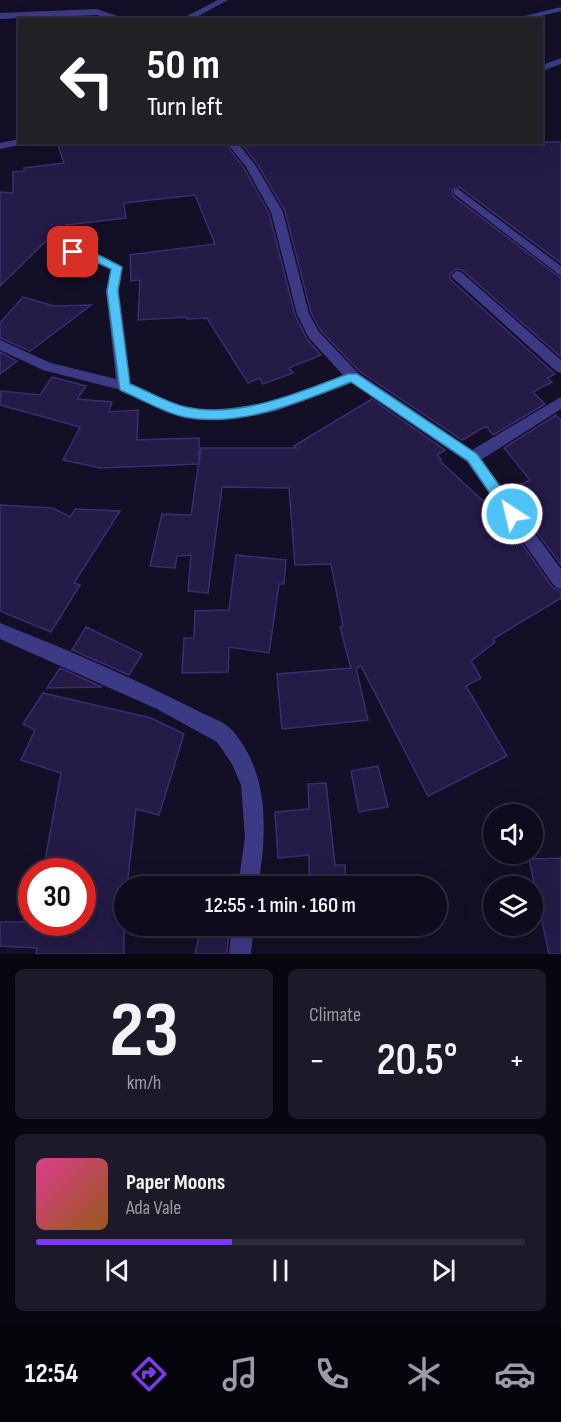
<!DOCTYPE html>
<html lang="en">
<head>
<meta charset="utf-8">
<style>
  :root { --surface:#0e0b1c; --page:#1c1929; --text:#f1f3f6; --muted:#9b9ba3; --line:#2e2b3b; --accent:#7c3aed }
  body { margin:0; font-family:"Sofia Sans Condensed",sans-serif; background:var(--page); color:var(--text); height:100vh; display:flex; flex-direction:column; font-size:22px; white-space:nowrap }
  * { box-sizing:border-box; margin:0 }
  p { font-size:20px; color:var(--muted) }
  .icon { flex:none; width:33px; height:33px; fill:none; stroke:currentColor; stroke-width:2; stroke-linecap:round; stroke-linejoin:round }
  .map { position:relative; height:954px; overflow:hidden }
  .sheet { display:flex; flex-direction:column; gap:15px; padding:15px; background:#08060f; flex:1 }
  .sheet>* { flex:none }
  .top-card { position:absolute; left:18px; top:18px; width:525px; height:126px; border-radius:0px; box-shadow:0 6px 24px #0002,0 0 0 2px var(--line); background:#202124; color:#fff; overflow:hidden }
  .tools { position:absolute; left:483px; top:804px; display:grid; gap:12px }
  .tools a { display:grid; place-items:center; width:60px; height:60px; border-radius:50%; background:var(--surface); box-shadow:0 6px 24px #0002,0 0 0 2px var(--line); font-size:30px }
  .speed { position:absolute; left:18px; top:858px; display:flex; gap:12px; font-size:30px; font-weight:700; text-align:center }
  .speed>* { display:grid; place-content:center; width:78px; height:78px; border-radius:50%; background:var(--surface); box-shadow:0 6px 24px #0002,0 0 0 2px var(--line); line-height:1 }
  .speed .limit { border:9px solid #d22; background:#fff; color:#111 }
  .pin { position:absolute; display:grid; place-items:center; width:51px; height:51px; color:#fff; margin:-26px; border-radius:12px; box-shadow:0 3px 9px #0006 }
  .me { position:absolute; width:66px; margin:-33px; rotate:325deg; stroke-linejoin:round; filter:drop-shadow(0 0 4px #0008) }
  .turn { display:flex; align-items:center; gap:21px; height:126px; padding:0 30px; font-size:27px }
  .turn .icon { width:78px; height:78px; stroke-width:2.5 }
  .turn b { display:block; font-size:42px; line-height:51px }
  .big { font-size:45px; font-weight:600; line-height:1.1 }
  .sheet .tile { flex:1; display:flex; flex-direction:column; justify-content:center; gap:9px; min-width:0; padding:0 21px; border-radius:9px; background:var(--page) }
  .sheet .dial { align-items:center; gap:0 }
  .dial b { font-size:78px; line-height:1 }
  .song { display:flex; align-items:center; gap:18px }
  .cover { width:72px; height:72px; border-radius:9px; background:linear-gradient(135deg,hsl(330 70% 55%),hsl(30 70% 35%)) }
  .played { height:6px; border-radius:3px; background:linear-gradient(90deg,var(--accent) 40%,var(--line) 40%) }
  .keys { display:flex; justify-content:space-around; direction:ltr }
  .heat { display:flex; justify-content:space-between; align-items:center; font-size:33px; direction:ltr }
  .sheet .tiles { flex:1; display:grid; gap:15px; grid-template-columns:1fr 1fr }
  .tile:last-child { grid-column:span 2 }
  .trip { position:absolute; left:114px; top:876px; width:333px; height:60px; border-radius:30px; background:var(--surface); box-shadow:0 6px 24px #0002,0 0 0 2px var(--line); font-weight:600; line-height:60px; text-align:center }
  .tab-bar { display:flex; height:96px; justify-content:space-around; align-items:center; background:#06040b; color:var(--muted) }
  .tab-bar .icon { width:42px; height:42px }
  .tab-bar .on { color:var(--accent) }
  .tab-bar b { font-size:27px; color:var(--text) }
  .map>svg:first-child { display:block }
  .building { fill:#241b47; stroke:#3b2d73; stroke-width:1.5 }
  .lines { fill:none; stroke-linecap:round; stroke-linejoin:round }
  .minor { fill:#3d3a85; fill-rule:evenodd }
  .route { fill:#4fc3f7; stroke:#337fa1; stroke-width:1.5 }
</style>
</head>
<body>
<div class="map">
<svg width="561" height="954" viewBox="0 0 561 954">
  <rect width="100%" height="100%" fill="#130f26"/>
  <path class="building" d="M57 142H224L244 168 269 213 295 315 307 339 321 355 289 368 293 373 263 384 260 378 248 383 207 318 187 319V317L138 320 140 280 131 281 130 255 215 244 195 195 124 203 126 218 66 225 64 240 46 241 0 286V192L13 193V172L24 171V168L64 163Z
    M240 142H561V263L459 187 452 190 453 196 561 278V357L462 270 456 269 449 275 451 280 555 374 547 378 552 382 533 392 545 404 493 435 486 426 462 440 359 371 321 331 311 313 285 211 258 165Z
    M23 297 54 306 91 305 30 351 0 338V323Z
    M0 352 17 361 0 374Z
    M52 377 86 386 77 399 112 402 109 412 138 410 137 440 199 438V464L100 468 63 460 80 427 0 405 1 391 40 395Z
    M372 399 445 450 437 455 441 459 439 460 483 501 490 498 553 588 561 591V598L493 639 495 642 471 661 481 678 466 686 507 756 428 796 361 666 356 668 368 720 282 729 277 674 351 668 340 627 343 626 331 564 295 565 289 488 222 487 208 593 188 591 191 555 177 556 175 568 150 566 162 514 191 515 201 448H296L294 446Z
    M556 415 561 420V565L506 491 530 480 504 448Z
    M0 505 53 508 70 517 75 509 120 511 74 583 80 585 51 632 0 611Z
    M236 555 286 560 284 584H279L269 653 229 647 228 672 182 673 184 638H194L195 611 229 610Z
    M86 627 142 654 129 675 72 650Z
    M60 668 102 687 47 688Z
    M43 693 151 718 184 734 159 815 136 809 127 886H124V954H36L37 948 0 946V922H82V872H43L61 773 21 760 35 730 23 724Z
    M378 766 388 807 359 812 351 771Z
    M326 783 335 865H345L346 886H309V855L278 858 275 812 309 809 308 784Z
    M561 858V954H549L529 859Z
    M201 926 229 929 227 954H195Z"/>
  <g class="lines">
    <path class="minor" d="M218 0H228L191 20H179Z
      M561 7V11L525 20H508Z
      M97 9 129 20H114L97 15 0 19V13Z
      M561 58V64L542 71V65Z
      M20 139V142H25L24 144 0 149V143Z
      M226 142H237L256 166 283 212 309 314 319 332 358 373 472 450 561 397V409L481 460 561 569V589L555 587 467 462 352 383 273 412 221 419 185 417 121 390 43 370 0 350V340L51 363 116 379 106 291 111 269 87 258 53 253 51 250 57 246 93 251 123 267 118 291 130 383C148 391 167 402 186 407 236 419 298 392 343 375L309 338 297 314 271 212 246 167Z
      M458 189 561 266V276L454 194V190Z
      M457 271 461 272 561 360V373L556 371 453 278 451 275Z
      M0 623C66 649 133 678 196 710 207 716 224 721 232 730 270 773 267 834 258 886H238L245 837 241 785 232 764 217 742 157 709 0 639Z
      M232 926H254L251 954H229Z"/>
  </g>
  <path class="route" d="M73 249 93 252 122 267 118 291 130 384C148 391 167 403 186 407 238 419 301 392 348 374H357L477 454 517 510 519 514 517 518H507L468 461 351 382C299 402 242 428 184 417 165 413 139 398 120 390L107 291 111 269 87 258 69 254V250Z"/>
</svg>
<div class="tools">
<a><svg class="icon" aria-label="sound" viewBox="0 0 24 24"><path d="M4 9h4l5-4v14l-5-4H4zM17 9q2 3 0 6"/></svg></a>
<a><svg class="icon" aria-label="layers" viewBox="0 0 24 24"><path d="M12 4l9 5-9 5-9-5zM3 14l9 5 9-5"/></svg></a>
</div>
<div class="speed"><div class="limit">30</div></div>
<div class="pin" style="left:73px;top:252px;background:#d93025"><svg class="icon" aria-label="arrive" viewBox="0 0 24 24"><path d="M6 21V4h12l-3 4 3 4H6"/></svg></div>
<svg class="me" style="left:512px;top:514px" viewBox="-20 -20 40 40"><circle r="17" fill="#4fc3f7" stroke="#fff" stroke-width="3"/><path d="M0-11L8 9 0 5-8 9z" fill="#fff"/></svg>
<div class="trip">12:55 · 1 min · 160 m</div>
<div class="top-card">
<div class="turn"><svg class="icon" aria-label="left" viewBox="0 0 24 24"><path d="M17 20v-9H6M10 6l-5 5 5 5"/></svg><div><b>50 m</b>Turn left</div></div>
</div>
</div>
<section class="sheet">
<div class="tiles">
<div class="tile dial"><b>23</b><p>km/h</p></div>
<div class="tile"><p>Climate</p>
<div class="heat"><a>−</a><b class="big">20.5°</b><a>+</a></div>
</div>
<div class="tile">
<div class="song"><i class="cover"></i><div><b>Paper Moons</b><p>Ada Vale</p></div></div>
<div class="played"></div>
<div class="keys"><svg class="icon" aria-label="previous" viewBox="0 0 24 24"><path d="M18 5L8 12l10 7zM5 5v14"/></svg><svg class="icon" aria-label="pause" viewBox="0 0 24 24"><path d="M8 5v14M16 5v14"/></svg><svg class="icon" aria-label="next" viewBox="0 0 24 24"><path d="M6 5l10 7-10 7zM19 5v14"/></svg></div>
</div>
</div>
</section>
<nav class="tab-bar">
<b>12:54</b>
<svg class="icon on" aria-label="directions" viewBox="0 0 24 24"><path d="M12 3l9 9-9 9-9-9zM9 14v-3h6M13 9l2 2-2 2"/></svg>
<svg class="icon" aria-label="music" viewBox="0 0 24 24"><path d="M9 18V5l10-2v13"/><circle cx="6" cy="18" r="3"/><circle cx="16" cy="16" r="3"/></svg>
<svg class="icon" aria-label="phone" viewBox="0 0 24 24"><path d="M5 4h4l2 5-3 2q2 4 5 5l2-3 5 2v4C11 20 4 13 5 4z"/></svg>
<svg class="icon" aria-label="climate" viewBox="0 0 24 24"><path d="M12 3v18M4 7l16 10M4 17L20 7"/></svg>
<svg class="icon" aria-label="car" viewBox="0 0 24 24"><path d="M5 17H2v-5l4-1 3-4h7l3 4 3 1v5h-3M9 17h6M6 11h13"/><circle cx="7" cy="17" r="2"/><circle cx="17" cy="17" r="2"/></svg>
</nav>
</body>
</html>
